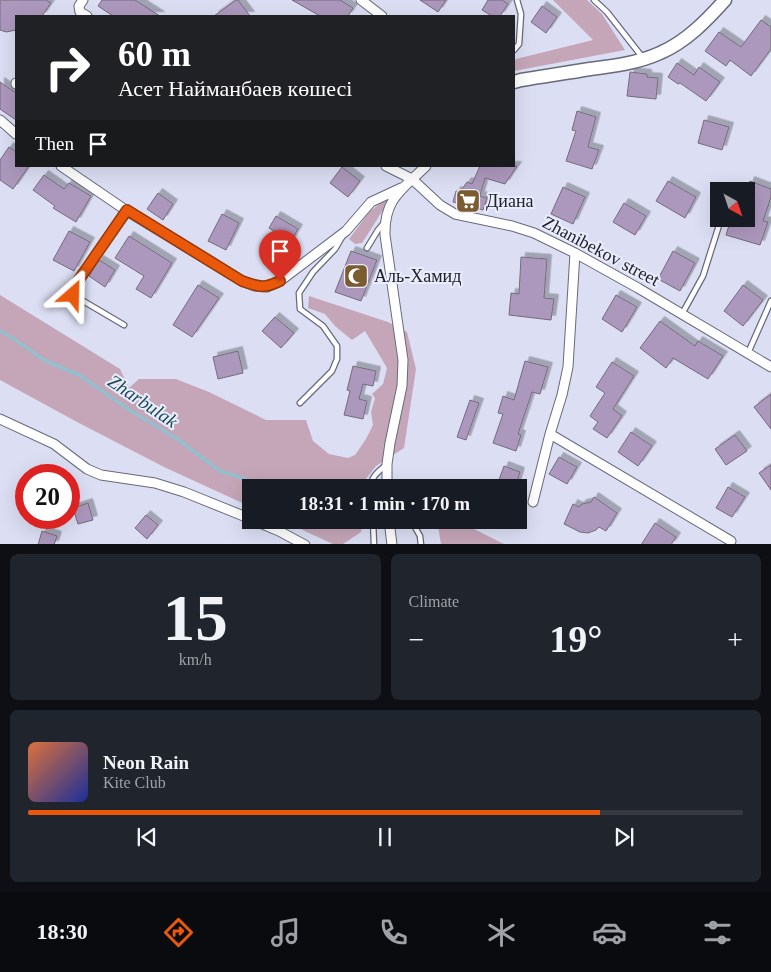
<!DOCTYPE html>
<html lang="en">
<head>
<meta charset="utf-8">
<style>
  :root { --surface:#171b24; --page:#20242c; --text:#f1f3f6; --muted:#9ea1a6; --line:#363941; --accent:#ea580c }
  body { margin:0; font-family:Georgia,serif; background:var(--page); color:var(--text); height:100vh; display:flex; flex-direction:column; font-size:19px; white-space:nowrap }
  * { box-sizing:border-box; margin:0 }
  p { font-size:16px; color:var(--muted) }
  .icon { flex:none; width:28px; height:28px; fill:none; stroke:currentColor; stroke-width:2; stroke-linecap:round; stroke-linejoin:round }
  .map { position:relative; height:544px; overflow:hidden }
  .sheet { display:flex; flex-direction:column; gap:10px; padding:10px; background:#0d0f14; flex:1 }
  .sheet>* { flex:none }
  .guide { position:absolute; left:15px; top:15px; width:500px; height:152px; border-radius:0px; box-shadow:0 5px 20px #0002; background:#202124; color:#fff; overflow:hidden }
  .needle { width:32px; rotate:140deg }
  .buttons { position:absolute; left:710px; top:182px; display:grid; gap:10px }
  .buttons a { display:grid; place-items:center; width:45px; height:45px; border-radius:0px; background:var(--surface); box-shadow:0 5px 20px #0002; font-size:25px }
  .speed { position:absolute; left:15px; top:464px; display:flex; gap:10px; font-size:25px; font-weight:700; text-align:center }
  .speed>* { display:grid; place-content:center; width:65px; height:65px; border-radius:50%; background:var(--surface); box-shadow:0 5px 20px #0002; line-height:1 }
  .speed .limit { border:8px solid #d22; background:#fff; color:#111 }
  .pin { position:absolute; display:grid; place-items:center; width:42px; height:42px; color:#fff; margin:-51px -21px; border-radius:50% 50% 50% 0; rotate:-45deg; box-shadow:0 0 5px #0007 }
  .pin .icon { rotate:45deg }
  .me { position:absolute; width:55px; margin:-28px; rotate:25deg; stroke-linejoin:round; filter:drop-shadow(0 0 4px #0008) }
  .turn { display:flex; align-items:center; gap:18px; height:105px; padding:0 20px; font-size:22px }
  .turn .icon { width:65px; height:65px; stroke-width:2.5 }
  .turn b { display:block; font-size:35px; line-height:42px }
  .then { display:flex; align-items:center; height:48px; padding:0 20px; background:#0003; gap:10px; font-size:19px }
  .big { font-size:38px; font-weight:700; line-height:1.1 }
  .sheet .tile { flex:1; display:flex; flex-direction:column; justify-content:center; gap:8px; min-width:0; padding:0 18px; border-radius:8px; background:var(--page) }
  .sheet .dial { align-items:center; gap:0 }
  .dial b { font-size:65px; line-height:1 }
  .song { display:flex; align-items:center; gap:15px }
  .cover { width:60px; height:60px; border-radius:8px; background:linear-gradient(135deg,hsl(20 70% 55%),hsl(230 70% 35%)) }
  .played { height:5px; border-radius:2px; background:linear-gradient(90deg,var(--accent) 80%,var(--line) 80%) }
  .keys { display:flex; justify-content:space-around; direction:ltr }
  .heat { display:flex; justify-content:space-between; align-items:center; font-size:28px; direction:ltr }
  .sheet .tiles { flex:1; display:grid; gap:10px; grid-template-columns:1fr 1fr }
  .tile:last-child { grid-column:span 2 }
  .trip { position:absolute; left:242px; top:479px; width:285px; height:50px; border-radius:0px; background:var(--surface); box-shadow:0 5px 20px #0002; font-weight:700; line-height:50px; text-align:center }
  .tab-bar { display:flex; height:80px; justify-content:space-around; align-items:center; background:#090b0e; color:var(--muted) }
  .tab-bar .icon { width:35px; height:35px }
  .tab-bar .selected { color:var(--accent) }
  .tab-bar b { font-size:22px; color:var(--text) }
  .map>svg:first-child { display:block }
  .green { fill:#c5a6b8 }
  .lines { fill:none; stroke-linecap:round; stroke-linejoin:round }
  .stream { stroke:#8dc2d0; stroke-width:3 }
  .building { fill:#ad98bd; stroke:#746b7c; filter:url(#shadow) }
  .lane-casing { stroke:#67697c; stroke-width:7 }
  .street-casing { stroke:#67697c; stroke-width:11 }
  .secondary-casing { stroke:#67697c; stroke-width:15 }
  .lane { stroke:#fff; stroke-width:4.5 }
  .street { stroke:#fff; stroke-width:9 }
  .secondary { stroke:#fff; stroke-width:12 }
  .route-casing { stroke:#983908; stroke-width:12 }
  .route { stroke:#ea580c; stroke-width:9 }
  .labels { text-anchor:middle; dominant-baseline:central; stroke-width:4; stroke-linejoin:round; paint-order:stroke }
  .poi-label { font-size:18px; fill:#21222a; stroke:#eaedfe; text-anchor:start }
  .street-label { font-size:18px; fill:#21222a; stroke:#eaedfe }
  .water-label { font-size:19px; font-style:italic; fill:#1b4954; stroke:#eaedfe }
</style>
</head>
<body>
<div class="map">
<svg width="771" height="545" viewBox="0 0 771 545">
  <defs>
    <filter id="shadow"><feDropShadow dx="4.5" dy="-4.5" stdDeviation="0" flood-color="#0004"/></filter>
  </defs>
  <rect width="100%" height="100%" fill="#dcdff4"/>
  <path class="green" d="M553 0H587L602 14 625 50 514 71V63L516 59 593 40Z
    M394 194C382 210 373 227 362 243L355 244 349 239 370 211Z
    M0 295 120 369 129 388 139 379H176L209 392 266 420H306L313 441 329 454 348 458 355 455 366 439 373 425 371 412 375 398 372 394 383 384 387 368 365 331 352 340 335 326 325 314 308 308 309 296 388 322 407 332 416 369 404 448 376 466 365 480 364 487 251 488V507L164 467 77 422 0 380Z
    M281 520H363L361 532 343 544 335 545Z
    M432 520H456L504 544H441L438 526Z"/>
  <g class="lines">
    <path class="stream" d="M0 331 14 339 44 360 81 376 128 409 176 438 220 471 273 488"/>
  </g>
  <path class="building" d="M0 0H46L51 3 42 16H16V30L6 32 0 30Z
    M102 0H135L160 16H113L98 6Z
    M236 0H238L250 16H214Z
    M292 0H340L353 8 348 16H320Z
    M420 0H446L438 12Z
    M488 0H502L508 4 500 16H492L482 10Z
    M542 6 557 17 546 33 531 22Z
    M761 20 771 27V49L751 76 730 60 726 66 705 51 719 32 741 47Z
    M677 63 694 75 699 67 720 82 706 101 680 83 678 84 668 77Z
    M630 72 647 74V77L658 78 656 99 627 96Z
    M0 82 16 93V120L0 109Z
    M577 111 596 117 588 147 599 150 592 169 566 161 576 131 572 130Z
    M704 120 729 127 722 150 698 143Z
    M9 147 16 152V166H29L13 189 0 180V160Z
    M480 166H517L505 184 485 178 480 196 487 198 483 210 453 202 456 191 460 192 467 182 472 184Z
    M342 167 360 181 348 197 330 183Z
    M44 175 64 189 69 183 91 196 76 222 53 208 55 206 33 190Z
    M668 181 696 197 685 218 656 201Z
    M750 181 771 189V197L763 221 768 222 760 245 726 235 731 219H746V193Z
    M563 187 585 197 573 224 551 214Z
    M158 193 173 204 163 220 147 209Z
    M624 203 646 216 635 235 613 222Z
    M222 214 239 223 226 250 208 241Z
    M276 216 298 229 291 241 269 228Z
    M69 231 90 242 74 271 53 260Z
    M129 236 172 263 151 298 136 289 144 276 115 258Z
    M351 251 377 260 361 301 335 292Z
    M673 251 695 263 680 291 658 279Z
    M521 257 547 259 544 298 554 299 551 320 509 315 511 293 519 294Z
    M99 260 115 270 105 287 89 276Z
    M198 285 219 298 192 337 173 325Z
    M743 285 763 300 743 326 724 311Z
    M616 295 637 307 622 332 602 319Z
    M275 317 294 333 281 348 262 331Z
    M660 321 695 346 698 341 723 356 708 379 673 358 666 368 640 348Z
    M238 351 243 373 218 379 213 357Z
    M525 361 548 367 540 394 532 392 518 434 521 435 516 451 493 443 503 414 498 413 503 396 514 400Z
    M612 362 634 376 613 409 622 416 607 438 593 429 598 422 590 416 605 393 596 387Z
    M353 366 376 371 373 386 363 384 359 399 367 401 363 419 344 415 350 391 347 390Z
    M771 394V429L754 407Z
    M470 400 479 403 466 440 457 437Z
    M631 432 652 446 638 466 618 452Z
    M735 435 747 451 726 465 715 449Z
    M559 457 577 467 567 484 549 474Z
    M771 465V490L759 473Z
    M504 466 520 472 515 488H496Z
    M728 487 745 497 732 517 716 508Z
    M594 497 617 513 606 531 599 527 596 530 588 533 580 532 564 524 573 504 579 507 582 504 591 502Z
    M88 503 93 520 78 524 73 508Z
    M146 515 158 525 147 539 135 528Z
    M655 523 676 537 671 545H641Z
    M42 531 57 536 54 545H38Z"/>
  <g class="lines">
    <defs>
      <path id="lane" d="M594 0 607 12 643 58
        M514 50 519 44 521 14 517 0
        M729 191 731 186
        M367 248 378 230 384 223
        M682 314 703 276 721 219
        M124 325 73 295 75 287 78 281 127 211
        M748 353 771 301
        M300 403 332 371 337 359V346L323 326 300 309 299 293 313 272 335 249 342 237
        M371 488C371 476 378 472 386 465
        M373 520 374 545
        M411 520 420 536 421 545"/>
      <path id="street" d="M83 0 79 6 80 12 87 16
        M361 0 382 16
        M16 83V84
        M0 120 16 134
        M61 166 127 211 242 281 255 286 267 287 280 281 346 231 371 202 401 188
        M386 166 412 179 440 205 455 214 512 226 534 233 575 253 638 288 771 367
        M0 419 54 444 87 469 101 475 155 483 184 492 251 519
        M550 434 731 541
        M387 488V464L390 443 402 386 403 360 385 235C384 198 403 189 426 166
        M533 502 550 434 562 395 568 367 575 253
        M253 520 279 531 305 545
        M389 520 392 545"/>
      <path id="secondary" d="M514 82 521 80C544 76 567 73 590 69 614 66 638 63 660 53 686 42 707 20 725 0"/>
    </defs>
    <use href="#lane" class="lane-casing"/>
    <use href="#street" class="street-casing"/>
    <use href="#secondary" class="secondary-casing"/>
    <use href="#lane" class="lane"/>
    <use href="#street" class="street"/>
    <use href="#secondary" class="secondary"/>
  </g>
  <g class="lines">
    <defs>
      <path id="route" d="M73 295 75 287 78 281 127 210 242 281C260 287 263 289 280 281"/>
    </defs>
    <use href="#route" class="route-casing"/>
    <use href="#route" class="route"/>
  </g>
  <defs>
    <symbol id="supermarket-square" viewBox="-11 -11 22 22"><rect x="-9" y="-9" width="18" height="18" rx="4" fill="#7a5c30" stroke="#eaedfe"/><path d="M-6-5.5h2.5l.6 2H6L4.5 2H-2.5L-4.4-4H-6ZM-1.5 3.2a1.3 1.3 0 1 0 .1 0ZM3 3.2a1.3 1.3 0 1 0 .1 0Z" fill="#fff"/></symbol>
    <symbol id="mosque-square" viewBox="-11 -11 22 22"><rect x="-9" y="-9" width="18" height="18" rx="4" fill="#7a5c30" stroke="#eaedfe"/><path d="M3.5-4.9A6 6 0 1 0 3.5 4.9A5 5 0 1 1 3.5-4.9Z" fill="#fff"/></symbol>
  </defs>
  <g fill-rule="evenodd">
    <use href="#supermarket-square" x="454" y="187" width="28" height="28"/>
    <use href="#mosque-square" x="342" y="262" width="28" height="28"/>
  </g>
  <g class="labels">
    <g class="poi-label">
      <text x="486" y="201">Диана</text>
      <text x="374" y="276">Аль-Хамид</text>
    </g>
    <g class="street-label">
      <text transform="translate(601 251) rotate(28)">Zhanibekov street</text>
    </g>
    <g class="water-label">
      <text transform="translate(143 401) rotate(34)">Zharbulak</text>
    </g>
  </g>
</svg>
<div class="buttons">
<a><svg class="needle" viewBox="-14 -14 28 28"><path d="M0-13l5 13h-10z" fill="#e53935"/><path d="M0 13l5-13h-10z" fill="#9ea1a6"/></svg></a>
</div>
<div class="speed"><div class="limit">20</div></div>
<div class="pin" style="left:280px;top:281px;background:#d93025"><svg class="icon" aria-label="arrive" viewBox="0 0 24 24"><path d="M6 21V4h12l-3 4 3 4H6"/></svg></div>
<svg class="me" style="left:73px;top:295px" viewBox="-20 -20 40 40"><path d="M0-17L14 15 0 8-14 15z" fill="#ea580c" stroke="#fff" stroke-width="4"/></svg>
<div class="trip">18:31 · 1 min · 170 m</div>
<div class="guide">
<div class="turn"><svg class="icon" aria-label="right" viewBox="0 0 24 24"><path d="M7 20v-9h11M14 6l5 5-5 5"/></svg><div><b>60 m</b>Асет Найманбаев көшесі</div></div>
<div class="then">Then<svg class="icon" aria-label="arrive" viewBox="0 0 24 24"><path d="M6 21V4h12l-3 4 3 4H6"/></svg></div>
</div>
</div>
<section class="sheet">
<div class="tiles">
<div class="tile dial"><b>15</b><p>km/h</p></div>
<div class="tile"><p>Climate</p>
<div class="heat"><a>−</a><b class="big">19°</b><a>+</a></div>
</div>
<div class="tile">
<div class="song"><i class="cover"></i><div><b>Neon Rain</b><p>Kite Club</p></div></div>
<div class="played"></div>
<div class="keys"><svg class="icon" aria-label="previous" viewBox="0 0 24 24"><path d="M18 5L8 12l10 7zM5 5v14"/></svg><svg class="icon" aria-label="pause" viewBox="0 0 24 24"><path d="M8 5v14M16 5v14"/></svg><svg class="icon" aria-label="next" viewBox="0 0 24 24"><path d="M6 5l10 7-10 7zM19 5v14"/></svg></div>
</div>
</div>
</section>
<nav class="tab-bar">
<b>18:30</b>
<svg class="icon selected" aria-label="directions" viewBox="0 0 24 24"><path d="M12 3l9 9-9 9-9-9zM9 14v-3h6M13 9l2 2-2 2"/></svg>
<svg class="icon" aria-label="music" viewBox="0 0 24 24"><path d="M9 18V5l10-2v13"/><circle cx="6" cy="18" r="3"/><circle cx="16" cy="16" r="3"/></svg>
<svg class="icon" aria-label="phone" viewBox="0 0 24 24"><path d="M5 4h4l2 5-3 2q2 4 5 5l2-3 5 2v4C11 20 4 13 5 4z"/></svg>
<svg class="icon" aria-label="climate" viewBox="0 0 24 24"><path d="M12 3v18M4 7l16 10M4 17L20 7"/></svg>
<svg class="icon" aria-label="car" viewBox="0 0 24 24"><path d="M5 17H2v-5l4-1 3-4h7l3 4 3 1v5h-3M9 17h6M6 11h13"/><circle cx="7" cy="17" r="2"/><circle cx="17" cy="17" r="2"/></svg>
<svg class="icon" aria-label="filters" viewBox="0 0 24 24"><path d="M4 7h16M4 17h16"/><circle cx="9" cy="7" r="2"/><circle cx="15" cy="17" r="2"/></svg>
</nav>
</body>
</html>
